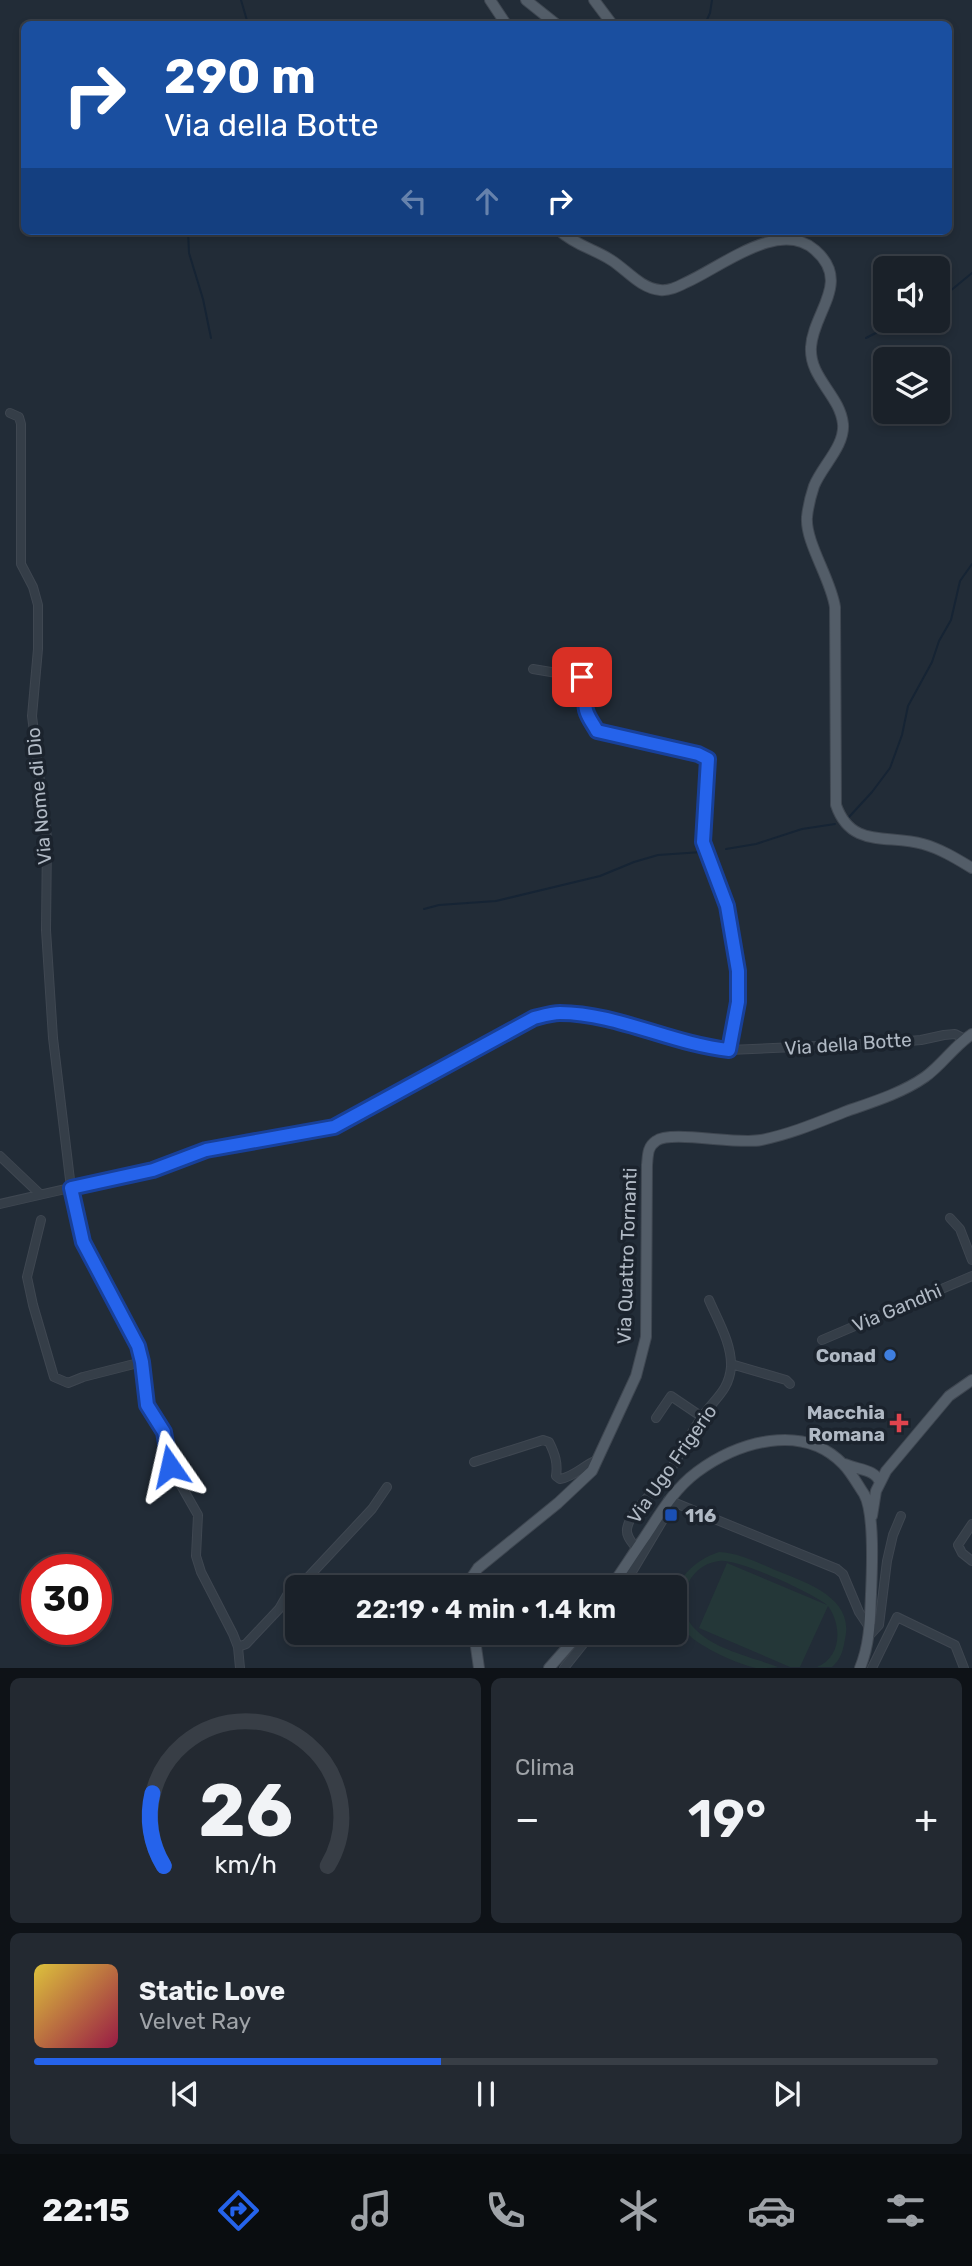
<!DOCTYPE html>
<html lang="it">
<head>
<meta charset="utf-8">
<style>
  :root { --surface:#1a2129; --page:#232931; --text:#f1f3f6; --muted:#9fa3a8; --line:#383e46; --accent:#2563eb }
  body { margin:0; font-family:Rubik,sans-serif; background:var(--page); color:var(--text); height:100vh; display:flex; flex-direction:column; font-size:26px; white-space:nowrap }
  * { box-sizing:border-box; margin:0 }
  p { font-size:23px; color:var(--muted) }
  .icon { flex:none; width:38px; height:38px; fill:none; stroke:currentColor; stroke-width:2; stroke-linecap:round; stroke-linejoin:round }
  .map { position:relative; height:1668px; overflow:hidden }
  .drawer { display:flex; flex-direction:column; gap:10px; padding:10px; background:#0e1217; flex:1 }
  .drawer>* { flex:none }
  .top-card { position:absolute; left:21px; top:21px; width:931px; height:214px; border-radius:10px; box-shadow:0 4px 10px #0003,0 0 0 2px var(--line); background:#1a4fa0; color:#fff; overflow:hidden }
  .controls { position:absolute; left:873px; top:256px; display:grid; gap:14px }
  .controls a { display:grid; place-items:center; width:77px; height:77px; border-radius:10px; background:var(--surface); box-shadow:0 4px 10px #0003,0 0 0 2px var(--line); font-size:35px }
  .speed { position:absolute; left:21px; top:1554px; display:flex; gap:14px; font-size:35px; font-weight:700; text-align:center }
  .speed>* { display:grid; place-content:center; width:91px; height:91px; border-radius:50%; background:var(--surface); box-shadow:0 4px 10px #0003,0 0 0 2px var(--line); line-height:1 }
  .speed .limit { border:10px solid #d22; background:#fff; color:#111 }
  .pin { position:absolute; display:grid; place-items:center; width:60px; height:60px; color:#fff; margin:-30px; border-radius:14px; box-shadow:0 4px 10px #0006 }
  .me { position:absolute; width:77px; margin:-38px; rotate:349deg; stroke-linejoin:round; filter:drop-shadow(0 0 5px #0008) }
  .turn { display:flex; align-items:center; gap:24px; height:147px; padding:0 28px; font-size:32px }
  .turn .icon { width:91px; height:91px; stroke-width:2.5 }
  .turn b { display:block; font-size:49px; line-height:60px }
  .lanes { display:flex; align-items:center; height:66px; padding:0 28px; background:#0003; justify-content:center; gap:35px; direction:ltr }
  .lanes .off { opacity:.35 }
  .big { font-size:52px; font-weight:600; line-height:1.1 }
  .drawer .tile { flex:1; display:flex; flex-direction:column; justify-content:center; gap:10px; min-width:0; padding:0 24px; border-radius:10px; background:var(--page) }
  .drawer .dial { align-items:center; gap:0 }
  .dial svg { height:182px; overflow:visible; fill:none; stroke:var(--line); stroke-width:7; stroke-linecap:round; text-anchor:middle }
  .dial text { fill:var(--text); stroke:none }
  .song { display:flex; align-items:center; gap:21px }
  .cover { width:84px; height:84px; border-radius:10px; background:linear-gradient(135deg,hsl(50 70% 55%),hsl(340 70% 35%)) }
  .played { height:7px; border-radius:4px; background:linear-gradient(90deg,var(--accent) 45%,var(--line) 45%) }
  .keys { display:flex; justify-content:space-around; direction:ltr }
  .heat { display:flex; justify-content:space-between; align-items:center; font-size:38px; direction:ltr }
  .drawer .tiles { flex:1; display:grid; gap:10px; grid-template-columns:1fr 1fr }
  .tile:last-child { grid-column:span 2 }
  .trip { position:absolute; left:285px; top:1575px; width:402px; height:70px; border-radius:10px; background:var(--surface); box-shadow:0 4px 10px #0003,0 0 0 2px var(--line); font-weight:600; line-height:70px; text-align:center }
  .dock { display:flex; height:112px; justify-content:space-around; align-items:center; background:#0a0d10; color:var(--muted) }
  .dock .icon { width:49px; height:49px }
  .dock .selected { color:var(--accent) }
  .dock b { font-size:32px; color:var(--text) }
  .map>svg:first-child { display:block }
  .garden { fill:#243738 }
  .lines { fill:none; stroke-linecap:round; stroke-linejoin:round }
  .stream { stroke:#162434; stroke-width:2 }
  .minor-casing { stroke:#3f4751; stroke-width:10 }
  .major-casing { stroke:#3f4751; stroke-width:12 }
  .minor { stroke:#353e48; stroke-width:8 }
  .major { stroke:#535d68; stroke-width:10 }
  .route-casing { stroke:#184099; stroke-width:18 }
  .route { stroke:#2563eb; stroke-width:12 }
  .shop-dot { fill:#3f7fe0; stroke:#1b232d; stroke-width:2.5 }
  .health-dot { fill:#e0444e; stroke:#1b232d; stroke-width:2.5 }
  .transit-dot { fill:#1a4fb4; stroke:#1b232d; stroke-width:2.5 }
  .labels { text-anchor:middle; dominant-baseline:central; stroke-width:7; stroke-linejoin:round; paint-order:stroke }
  .street-label { font-size:19px; fill:#b0b9c4; stroke:#1b232d }
  .poi-label { font-size:19px; font-weight:bold; fill:#b0b9c4; stroke:#1b232d; text-anchor:end }
</style>
</head>
<body>
<div class="map">
<svg width="972" height="1668" viewBox="0 0 972 1668">
  <rect width="100%" height="100%" fill="#222c37"/>
  <path class="garden" d="M719 1552C739 1553 756 1562 775 1570 804 1582 855 1597 845 1639 843 1651 841 1659 832 1667H817C842 1657 842 1625 828 1606L800 1667H790L699 1628 727 1563 827 1605C813 1593 737 1558 719 1561 686 1565 672 1607 696 1630 716 1650 752 1657 778 1667 771 1668 763 1668 756 1668 740 1665 700 1647 689 1635 657 1602 682 1564 719 1552Z"/>
  <g class="lines">
    <path class="stream" d="M241 0 248 24
      M705 24 710 13 712 0
      M188 231 189 253 203 299 211 338
      M938 301 972 273
      M866 338 901 320
      M849 817 872 792 890 768 902 735 908 706 932 662 939 641 951 620 960 581 972 564
      M726 849 756 844 802 829 835 824
      M424 909 439 905 496 901 600 876 634 862 658 855 702 852"/>
    <defs>
      <path id="minor" d="M10 413 19 417 21 424V564L33 587 38 605V649L32 716 47 838 46 930 53 1038 71 1188 83 1242 138 1346 142 1362 147 1405 164 1432 170 1466 198 1515 196 1556 201 1572 233 1634 238 1647 240 1668
        M533 669 581 677C593 687 583 698 586 710 588 718 594 725 597 731L698 754 708 759 703 842 727 906 738 970V1002L729 1050
        M0 1156 40 1194
        M0 1204 153 1169 206 1150 334 1127 534 1018 559 1012 611 1020 700 1046 729 1050 885 1043 921 1040 944 1035 955 1034 965 1039
        M950 1218 960 1229 972 1260
        M41 1220 27 1277 33 1305 54 1377 68 1383 83 1377 142 1362
        M822 1340 972 1276
        M731 1364 786 1380 790 1384
        M656 1418 671 1396 702 1417
        M474 1462 543 1440 549 1442C555 1454 558 1463 556 1476L560 1479C574 1477 584 1465 597 1460
        M668 1500 837 1569 843 1574 859 1612 869 1627
        M972 1524 958 1545 962 1553 972 1561
        M636 1548C632 1542 626 1537 627 1529 630 1511 651 1495 662 1482 678 1462 687 1437 702 1417 714 1399 729 1391 731 1367 732 1344 718 1321 709 1300
        M299 1587 372 1509 387 1487
        M623 1587 673 1503
        M869 1636 879 1625 887 1561 893 1535 901 1516
        M238 1647 246 1644 279 1609 290 1590 298 1588
        M564 1668 592 1633
        M872 1668 897 1617 955 1645 964 1668"/>
      <path id="major" d="M490 0 506 24
        M526 0 556 24
        M594 0 612 24
        M560 231C575 245 594 249 611 260 627 270 640 288 660 290 669 291 677 287 685 283 720 268 779 218 815 250 852 282 813 312 811 347 809 378 840 395 843 424 845 446 822 466 814 486 811 495 808 507 807 517 805 542 831 579 835 607L836 805C851 849 888 834 923 844 941 849 957 859 972 868
        M845 1464C858 1470 876 1469 880 1483
        M872 1516 876 1491 886 1471 949 1396 972 1380
        M469 1587 470 1580 478 1568 558 1503 592 1471 636 1376 646 1337 647 1165C648 1156 647 1147 656 1141 671 1130 736 1145 761 1140 791 1134 819 1122 847 1111 873 1102 902 1093 925 1077 942 1065 954 1046 972 1034
        M611 1587C622 1571 633 1554 644 1538 660 1514 673 1490 697 1472 738 1442 802 1422 843 1464 851 1472 858 1485 864 1494 875 1513 872 1571 871 1594 870 1619 870 1644 860 1668
        M474 1633 479 1668
        M549 1668 580 1633"/>
    </defs>
    <use href="#minor" class="minor-casing"/>
    <use href="#major" class="major-casing"/>
    <use href="#minor" class="minor"/>
    <use href="#major" class="major"/>
  </g>
  <g class="lines">
    <defs>
      <path id="route" d="M170 1466 164 1432 147 1405 142 1362 138 1346 83 1242 71 1188 153 1170 206 1150 334 1127 534 1018C542 1016 552 1013 560 1013 616 1013 672 1044 729 1050L738 1002V971L727 906 703 842 708 759 698 754 597 731C594 725 588 718 586 710 583 698 593 687 582 677"/>
    </defs>
    <use href="#route" class="route-casing"/>
    <use href="#route" class="route"/>
  </g>
  <circle class="shop-dot" cx="890" cy="1355" r="7"/>
  <path class="health-dot" d="M895.5 1412.5h7v7h7v7h-7v7h-7v-7h-7v-7h7z"/>
  <rect class="transit-dot" x="664" y="1508" width="14" height="14" rx="3.5"/>
  <g class="labels">
    <g class="street-label">
      <text transform="translate(39 796) rotate(-95)">Via Nome di Dio</text>
      <text transform="translate(848 1044) rotate(-4)">Via della Botte</text>
      <text transform="translate(627 1256) rotate(-88)">Via Quattro Tornanti</text>
      <text transform="translate(897 1308) rotate(-23)">Via Gandhi</text>
      <text transform="translate(672 1464) rotate(-55)">Via Ugo Frigerio</text>
    </g>
    <g class="poi-label">
      <text x="876" y="1355">Conad</text>
      <text x="885" y="1412">Macchia<tspan x="885" dy="22">Romana</tspan></text>
      <text x="685" y="1515" text-anchor="start">116</text>
    </g>
  </g>
</svg>
<div class="controls">
<a><svg class="icon" aria-label="sound" viewBox="0 0 24 24"><path d="M4 9h4l5-4v14l-5-4H4zM17 9q2 3 0 6"/></svg></a>
<a><svg class="icon" aria-label="layers" viewBox="0 0 24 24"><path d="M12 4l9 5-9 5-9-5zM3 14l9 5 9-5"/></svg></a>
</div>
<div class="speed"><div class="limit">30</div></div>
<div class="pin" style="left:582px;top:677px;background:#d93025"><svg class="icon" aria-label="arrive" viewBox="0 0 24 24"><path d="M6 21V4h12l-3 4 3 4H6"/></svg></div>
<svg class="me" style="left:170px;top:1466px" viewBox="-20 -20 40 40"><path d="M0-17L14 15 0 8-14 15z" fill="#2563eb" stroke="#fff" stroke-width="4"/></svg>
<div class="trip">22:19 · 4 min · 1.4 km</div>
<div class="top-card">
<div class="turn"><svg class="icon" aria-label="right" viewBox="0 0 24 24"><path d="M7 20v-9h11M14 6l5 5-5 5"/></svg><div><b>290 m</b>Via della Botte</div></div>
<div class="lanes"><svg class="icon off" aria-label="left" viewBox="0 0 24 24"><path d="M17 20v-9H6M10 6l-5 5 5 5"/></svg><svg class="icon off" aria-label="ahead" viewBox="0 0 24 24"><path d="M12 20V5M6 11l6-6 6 6"/></svg><svg class="icon" aria-label="right" viewBox="0 0 24 24"><path d="M7 20v-9h11M14 6l5 5-5 5"/></svg></div>
</div>
</div>
<section class="drawer">
<div class="tiles">
<div class="tile dial"><svg viewBox="0 0 100 80">
<path d="M14 69A42 42 0 1 1 86 69"/>
<path d="M14 69A42 42 0 0 1 9 37" stroke="#2563eb"/>
<text x="50" y="56" font-size="32" font-weight="700">26</text>
<text x="50" y="72" font-size="11">km/h</text>
</svg></div>
<div class="tile"><p>Clima</p>
<div class="heat"><a>−</a><b class="big">19°</b><a>+</a></div>
</div>
<div class="tile">
<div class="song"><i class="cover"></i><div><b>Static Love</b><p>Velvet Ray</p></div></div>
<div class="played"></div>
<div class="keys"><svg class="icon" aria-label="previous" viewBox="0 0 24 24"><path d="M18 5L8 12l10 7zM5 5v14"/></svg><svg class="icon" aria-label="pause" viewBox="0 0 24 24"><path d="M8 5v14M16 5v14"/></svg><svg class="icon" aria-label="next" viewBox="0 0 24 24"><path d="M6 5l10 7-10 7zM19 5v14"/></svg></div>
</div>
</div>
</section>
<nav class="dock">
<b>22:15</b>
<svg class="icon selected" aria-label="directions" viewBox="0 0 24 24"><path d="M12 3l9 9-9 9-9-9zM9 14v-3h6M13 9l2 2-2 2"/></svg>
<svg class="icon" aria-label="music" viewBox="0 0 24 24"><path d="M9 18V5l10-2v13"/><circle cx="6" cy="18" r="3"/><circle cx="16" cy="16" r="3"/></svg>
<svg class="icon" aria-label="phone" viewBox="0 0 24 24"><path d="M5 4h4l2 5-3 2q2 4 5 5l2-3 5 2v4C11 20 4 13 5 4z"/></svg>
<svg class="icon" aria-label="climate" viewBox="0 0 24 24"><path d="M12 3v18M4 7l16 10M4 17L20 7"/></svg>
<svg class="icon" aria-label="car" viewBox="0 0 24 24"><path d="M5 17H2v-5l4-1 3-4h7l3 4 3 1v5h-3M9 17h6M6 11h13"/><circle cx="7" cy="17" r="2"/><circle cx="17" cy="17" r="2"/></svg>
<svg class="icon" aria-label="filters" viewBox="0 0 24 24"><path d="M4 7h16M4 17h16"/><circle cx="9" cy="7" r="2"/><circle cx="15" cy="17" r="2"/></svg>
</nav>
</body>
</html>
